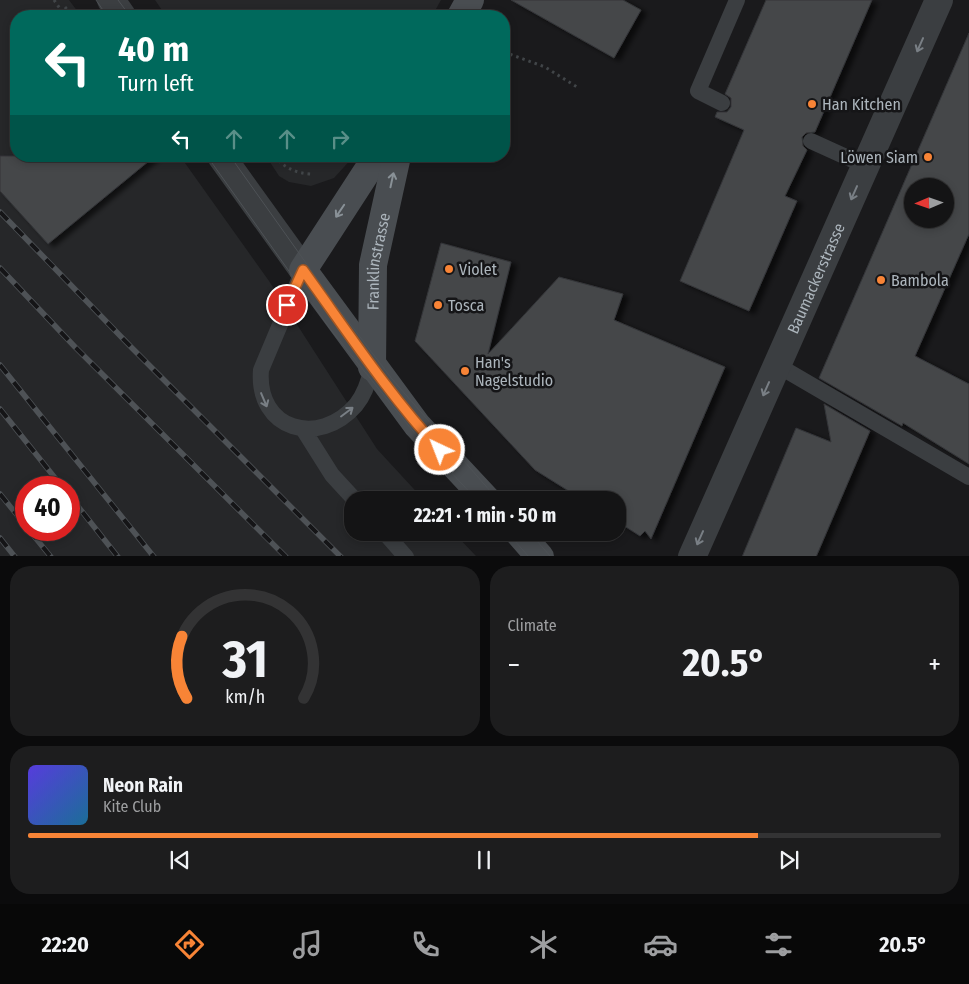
<!DOCTYPE html>
<html lang="en">
<head>
<meta charset="utf-8">
<style>
  :root { --surface:#141415; --page:#1d1d1e; --text:#f1f3f6; --muted:#9d9ea0; --line:#333334; --accent:#f88436 }
  body { margin:0; font-family:"Fira Sans Condensed",sans-serif; background:var(--page); color:var(--text); height:100vh; display:flex; flex-direction:column; font-size:19px; white-space:nowrap }
  * { box-sizing:border-box; margin:0 }
  p { font-size:16px; color:var(--muted) }
  .icon { flex:none; width:28px; height:28px; fill:none; stroke:currentColor; stroke-width:2; stroke-linecap:round; stroke-linejoin:round }
  .map { position:relative; height:556px; overflow:hidden }
  .sheet { display:flex; flex-direction:column; gap:10px; padding:10px; background:#0b0b0c; flex:1 }
  .sheet>* { flex:none }
  .guide { position:absolute; left:10px; top:10px; width:500px; height:152px; border-radius:20px; box-shadow:0 2px 8px #0003,0 0 0 1px var(--line); background:#00695c; color:#fff; overflow:hidden }
  .needle { width:32px; rotate:268deg }
  .buttons { position:absolute; left:904px; top:178px; display:grid; gap:10px }
  .buttons a { display:grid; place-items:center; width:50px; height:50px; border-radius:50%; background:var(--surface); box-shadow:0 2px 8px #0003,0 0 0 1px var(--line); font-size:25px }
  .speed { position:absolute; left:15px; top:476px; display:flex; gap:10px; font-size:25px; font-weight:700; text-align:center }
  .speed>* { display:grid; place-content:center; width:65px; height:65px; border-radius:50%; background:var(--surface); box-shadow:0 2px 8px #0003,0 0 0 1px var(--line); line-height:1 }
  .speed .limit { border:8px solid #d22; background:#fff; color:#111 }
  .pin { position:absolute; display:grid; place-items:center; width:42px; height:42px; color:#fff; margin:-21px; border:2px solid #fff; border-radius:50%; box-shadow:0 1px 5px #0007 }
  .me { position:absolute; width:55px; margin:-28px; rotate:317deg; stroke-linejoin:round; filter:drop-shadow(0 0 4px #0008) }
  .turn { display:flex; align-items:center; gap:18px; height:105px; padding:0 25px; font-size:22px }
  .turn .icon { width:65px; height:65px; stroke-width:2.5 }
  .turn b { display:block; font-size:35px; line-height:42px }
  .lanes { display:flex; align-items:center; height:48px; padding:0 25px; background:#0003; justify-content:center; gap:25px; direction:ltr }
  .lanes .off { opacity:.35 }
  .big { font-size:38px; font-weight:700; line-height:1.1 }
  .sheet .tile { flex:1; display:flex; flex-direction:column; justify-content:center; gap:8px; min-width:0; padding:0 18px; border-radius:20px; background:var(--page) }
  .sheet .dial { align-items:center; gap:0 }
  .dial svg { height:130px; overflow:visible; fill:none; stroke:var(--line); stroke-width:7; stroke-linecap:round; text-anchor:middle }
  .dial text { fill:var(--text); stroke:none }
  .song { display:flex; align-items:center; gap:15px }
  .cover { width:60px; height:60px; border-radius:8px; background:linear-gradient(135deg,hsl(250 70% 55%),hsl(200 70% 35%)) }
  .played { height:5px; border-radius:2px; background:linear-gradient(90deg,var(--accent) 80%,var(--line) 80%) }
  .keys { display:flex; justify-content:space-around; direction:ltr }
  .heat { display:flex; justify-content:space-between; align-items:center; font-size:28px; direction:ltr }
  .sheet .tiles { flex:1; display:grid; gap:10px; grid-template-columns:1fr 1fr }
  .tile:last-child { grid-column:span 2 }
  .trip { position:absolute; left:344px; top:491px; width:282px; height:50px; border-radius:20px; background:var(--surface); box-shadow:0 2px 8px #0003,0 0 0 1px var(--line); font-weight:700; line-height:50px; text-align:center }
  .menu { display:flex; height:80px; justify-content:space-around; align-items:center; background:#080808; color:var(--muted) }
  .menu .icon { width:35px; height:35px }
  .menu .on { color:var(--accent) }
  .menu b { font-size:22px; color:var(--text) }
  .map>svg:first-child { display:block }
  .built { fill:#262729; fill-rule:evenodd }
  .building { fill:#444649; stroke:#343538; fill-rule:evenodd; filter:url(#shadow) }
  .lines { fill:none; stroke-linecap:round; stroke-linejoin:round }
  .path { stroke:#414548; stroke-width:3; stroke-dasharray:2.5 4; stroke-linecap:butt }
  .lane { stroke:#3b3e41; stroke-width:16 }
  .street { stroke:#3b3e41; stroke-width:28 }
  .secondary { stroke:#494d51; stroke-width:28 }
  .tram { stroke:#4e5256; stroke-width:1 }
  .rail-casing { stroke:#4e5256; stroke-width:5.5 }
  .rail { stroke:#151517; stroke-width:4; stroke-dasharray:11; stroke-linecap:butt }
  .oneway { stroke:#797f85 }
  .oneway2 { stroke:#899197 }
  .route-casing { stroke:#a15623; stroke-width:12 }
  .route { stroke:#f88436; stroke-width:9 }
  .poi-dot { fill:#f88436; stroke:#151517; stroke-width:2 }
  .labels { text-anchor:middle; dominant-baseline:central; stroke-width:5; stroke-linejoin:round; paint-order:stroke }
  .poi-label { font-size:16px; fill:#acb5bc; stroke:#151517; text-anchor:start }
  .street-label { font-size:16px; fill:#acb5bc; stroke:#151517 }
</style>
</head>
<body>
<div class="map">
<svg width="969" height="557" viewBox="0 0 969 557">
  <defs>
    <filter id="shadow"><feDropShadow dx="5.5" dy="3" stdDeviation="2.5" flood-color="#0009"/></filter>
  </defs>
  <rect width="100%" height="100%" fill="#1a1a1c"/>
  <path class="built" d="M0 0H69L81 16H16V156H180L269 281 377 449 424 500H352V532L454 533 476 556H0ZM26 488H69V530H26Z
    M155 0H441L432 16H166Z
    M266 156H354L334 178 311 186 289 182 279 176Z"/>
  <path class="building" d="M511 0H623L641 10 614 58Z
    M766 0H872L815 132 806 133 802 137 803 146 807 150 785 196 797 201 749 311 680 281 744 130 715 117 717 112H727L731 107V98L725 94Z
    M969 33V234L915 356 969 384V464L903 423 902 426 819 378ZM912 186H945V219H912Z
    M0 156H155L48 244 0 191Z
    M441 243 511 262 488 354 559 277 623 294 614 320 725 367 651 539 645 531 640 536 618 522V500H583L535 470 415 341Z
    M824 404 870 431 816 557H742L796 428 831 442Z"/>
  <g class="lines">
    <path class="path" d="M54 0 65 16
      M65 7 72 16
      M504 52 545 67 577 87
      M274 156C285 168 295 173 311 174"/>
    <path class="lane" d="M722 103 698 91 737 0
      M811 141 866 166
      M303 270 261 370C256 430 319 448 356 405 365 394 369 381 372 367
      M777 365 969 477
      M303 429 332 475 355 500
      M384 532 406 557"/>
    <g class="street">
      <path d="M111 0 122 16"/>
      <path d="M221 156 303 270"/>
      <path id="s1" d="M692 557 939 0"/>
    </g>
    <g class="secondary">
      <path d="M461 16 470 0"/>
      <path d="M377 156 303 270 417 425 487 500"/>
      <path id="s2" d="M372 367 373 265 397 156"/>
      <path d="M518 532 540 557"/>
    </g>
    <path class="tram" d="M96 0 107 16
      M118 0 130 16
      M207 156 331 330 417 436 477 500
      M230 156 338 308 392 379 498 500
      M507 532 529 557
      M529 532 551 557"/>
    <defs>
      <path id="rail" d="M0 212 132 348 341 557
        M0 268 75 347 286 557
        M0 365 154 557
        M0 409 63 488
        M0 494 26 526
        M69 495 118 557
        M29 530 51 557
        M0 538 15 557"/>
    </defs>
    <use href="#rail" class="rail-casing"/>
    <use href="#rail" class="rail"/>
  </g>
  <defs><path id="oneway-shaft" d="M-6 0H5M1.5-3L5.5 0L1.5 3" fill="none" stroke-width="1.6" stroke-linecap="round" stroke-linejoin="round" transform="scale(1.25)"/></defs>
  <g class="oneway">
    <use href="#oneway-shaft" transform="translate(920 45) rotate(114)"/>
    <use href="#oneway-shaft" transform="translate(854 193) rotate(114)"/>
    <use href="#oneway-shaft" transform="translate(766 389) rotate(114)"/>
    <use href="#oneway-shaft" transform="translate(264 400) rotate(67)"/>
    <use href="#oneway-shaft" transform="translate(347 412) rotate(-37)"/>
    <use href="#oneway-shaft" transform="translate(700 538) rotate(114)"/>
  </g>
  <g class="oneway2">
    <use href="#oneway-shaft" transform="translate(392 180) rotate(-78)"/>
    <use href="#oneway-shaft" transform="translate(340 211) rotate(124)"/>
  </g>
  <g class="lines">
    <defs>
      <path id="route" d="M287 305 303 270C347 331 389 395 440 450"/>
    </defs>
    <use href="#route" class="route-casing"/>
    <use href="#route" class="route"/>
  </g>
  <g class="poi-dot">
    <circle cx="812" cy="104" r="5"/>
    <circle cx="928" cy="157" r="5"/>
    <circle cx="449" cy="269" r="5"/>
    <circle cx="881" cy="280" r="5"/>
    <circle cx="438" cy="305" r="5"/>
    <circle cx="465" cy="371" r="5"/>
  </g>
  <g class="labels">
    <g class="poi-label">
      <text x="822" y="104">Han Kitchen</text>
      <text x="918" y="157" text-anchor="end">Löwen Siam</text>
      <text x="459" y="269">Violet</text>
      <text x="891" y="280">Bambola</text>
      <text x="448" y="305">Tosca</text>
      <text x="475" y="362">Han's<tspan x="475" dy="18">Nagelstudio</tspan></text>
    </g>
    <g class="street-label">
      <text stroke="none"><textPath href="#s2" startOffset="106">Franklinstrasse</textPath></text>
      <text stroke="none"><textPath href="#s1" startOffset="305">Baumackerstrasse</textPath></text>
    </g>
  </g>
</svg>
<div class="buttons">
<a><svg class="needle" viewBox="-14 -14 28 28"><path d="M0-13l5 13h-10z" fill="#e53935"/><path d="M0 13l5-13h-10z" fill="#9d9ea0"/></svg></a>
</div>
<div class="speed"><div class="limit">40</div></div>
<div class="pin" style="left:287px;top:305px;background:#d93025"><svg class="icon" aria-label="arrive" viewBox="0 0 24 24"><path d="M6 21V4h12l-3 4 3 4H6"/></svg></div>
<svg class="me" style="left:440px;top:450px" viewBox="-20 -20 40 40"><circle r="17" fill="#f88436" stroke="#fff" stroke-width="3"/><path d="M0-11L8 9 0 5-8 9z" fill="#fff"/></svg>
<div class="trip">22:21 · 1 min · 50 m</div>
<div class="guide">
<div class="turn"><svg class="icon" aria-label="left" viewBox="0 0 24 24"><path d="M17 20v-9H6M10 6l-5 5 5 5"/></svg><div><b>40 m</b>Turn left</div></div>
<div class="lanes"><svg class="icon" aria-label="left" viewBox="0 0 24 24"><path d="M17 20v-9H6M10 6l-5 5 5 5"/></svg><svg class="icon off" aria-label="ahead" viewBox="0 0 24 24"><path d="M12 20V5M6 11l6-6 6 6"/></svg><svg class="icon off" aria-label="ahead" viewBox="0 0 24 24"><path d="M12 20V5M6 11l6-6 6 6"/></svg><svg class="icon off" aria-label="right" viewBox="0 0 24 24"><path d="M7 20v-9h11M14 6l5 5-5 5"/></svg></div>
</div>
</div>
<section class="sheet">
<div class="tiles">
<div class="tile dial"><svg viewBox="0 0 100 80">
<path d="M14 69A42 42 0 1 1 86 69"/>
<path d="M14 69A42 42 0 0 1 11 31" stroke="#f88436"/>
<text x="50" y="56" font-size="32" font-weight="700">31</text>
<text x="50" y="72" font-size="11">km/h</text>
</svg></div>
<div class="tile"><p>Climate</p>
<div class="heat"><a>−</a><b class="big">20.5°</b><a>+</a></div>
</div>
<div class="tile">
<div class="song"><i class="cover"></i><div><b>Neon Rain</b><p>Kite Club</p></div></div>
<div class="played"></div>
<div class="keys"><svg class="icon" aria-label="previous" viewBox="0 0 24 24"><path d="M18 5L8 12l10 7zM5 5v14"/></svg><svg class="icon" aria-label="pause" viewBox="0 0 24 24"><path d="M8 5v14M16 5v14"/></svg><svg class="icon" aria-label="next" viewBox="0 0 24 24"><path d="M6 5l10 7-10 7zM19 5v14"/></svg></div>
</div>
</div>
</section>
<nav class="menu">
<b>22:20</b>
<svg class="icon on" aria-label="directions" viewBox="0 0 24 24"><path d="M12 3l9 9-9 9-9-9zM9 14v-3h6M13 9l2 2-2 2"/></svg>
<svg class="icon" aria-label="music" viewBox="0 0 24 24"><path d="M9 18V5l10-2v13"/><circle cx="6" cy="18" r="3"/><circle cx="16" cy="16" r="3"/></svg>
<svg class="icon" aria-label="phone" viewBox="0 0 24 24"><path d="M5 4h4l2 5-3 2q2 4 5 5l2-3 5 2v4C11 20 4 13 5 4z"/></svg>
<svg class="icon" aria-label="climate" viewBox="0 0 24 24"><path d="M12 3v18M4 7l16 10M4 17L20 7"/></svg>
<svg class="icon" aria-label="car" viewBox="0 0 24 24"><path d="M5 17H2v-5l4-1 3-4h7l3 4 3 1v5h-3M9 17h6M6 11h13"/><circle cx="7" cy="17" r="2"/><circle cx="17" cy="17" r="2"/></svg>
<svg class="icon" aria-label="filters" viewBox="0 0 24 24"><path d="M4 7h16M4 17h16"/><circle cx="9" cy="7" r="2"/><circle cx="15" cy="17" r="2"/></svg>
<b>20.5°</b>
</nav>
</body>
</html>
